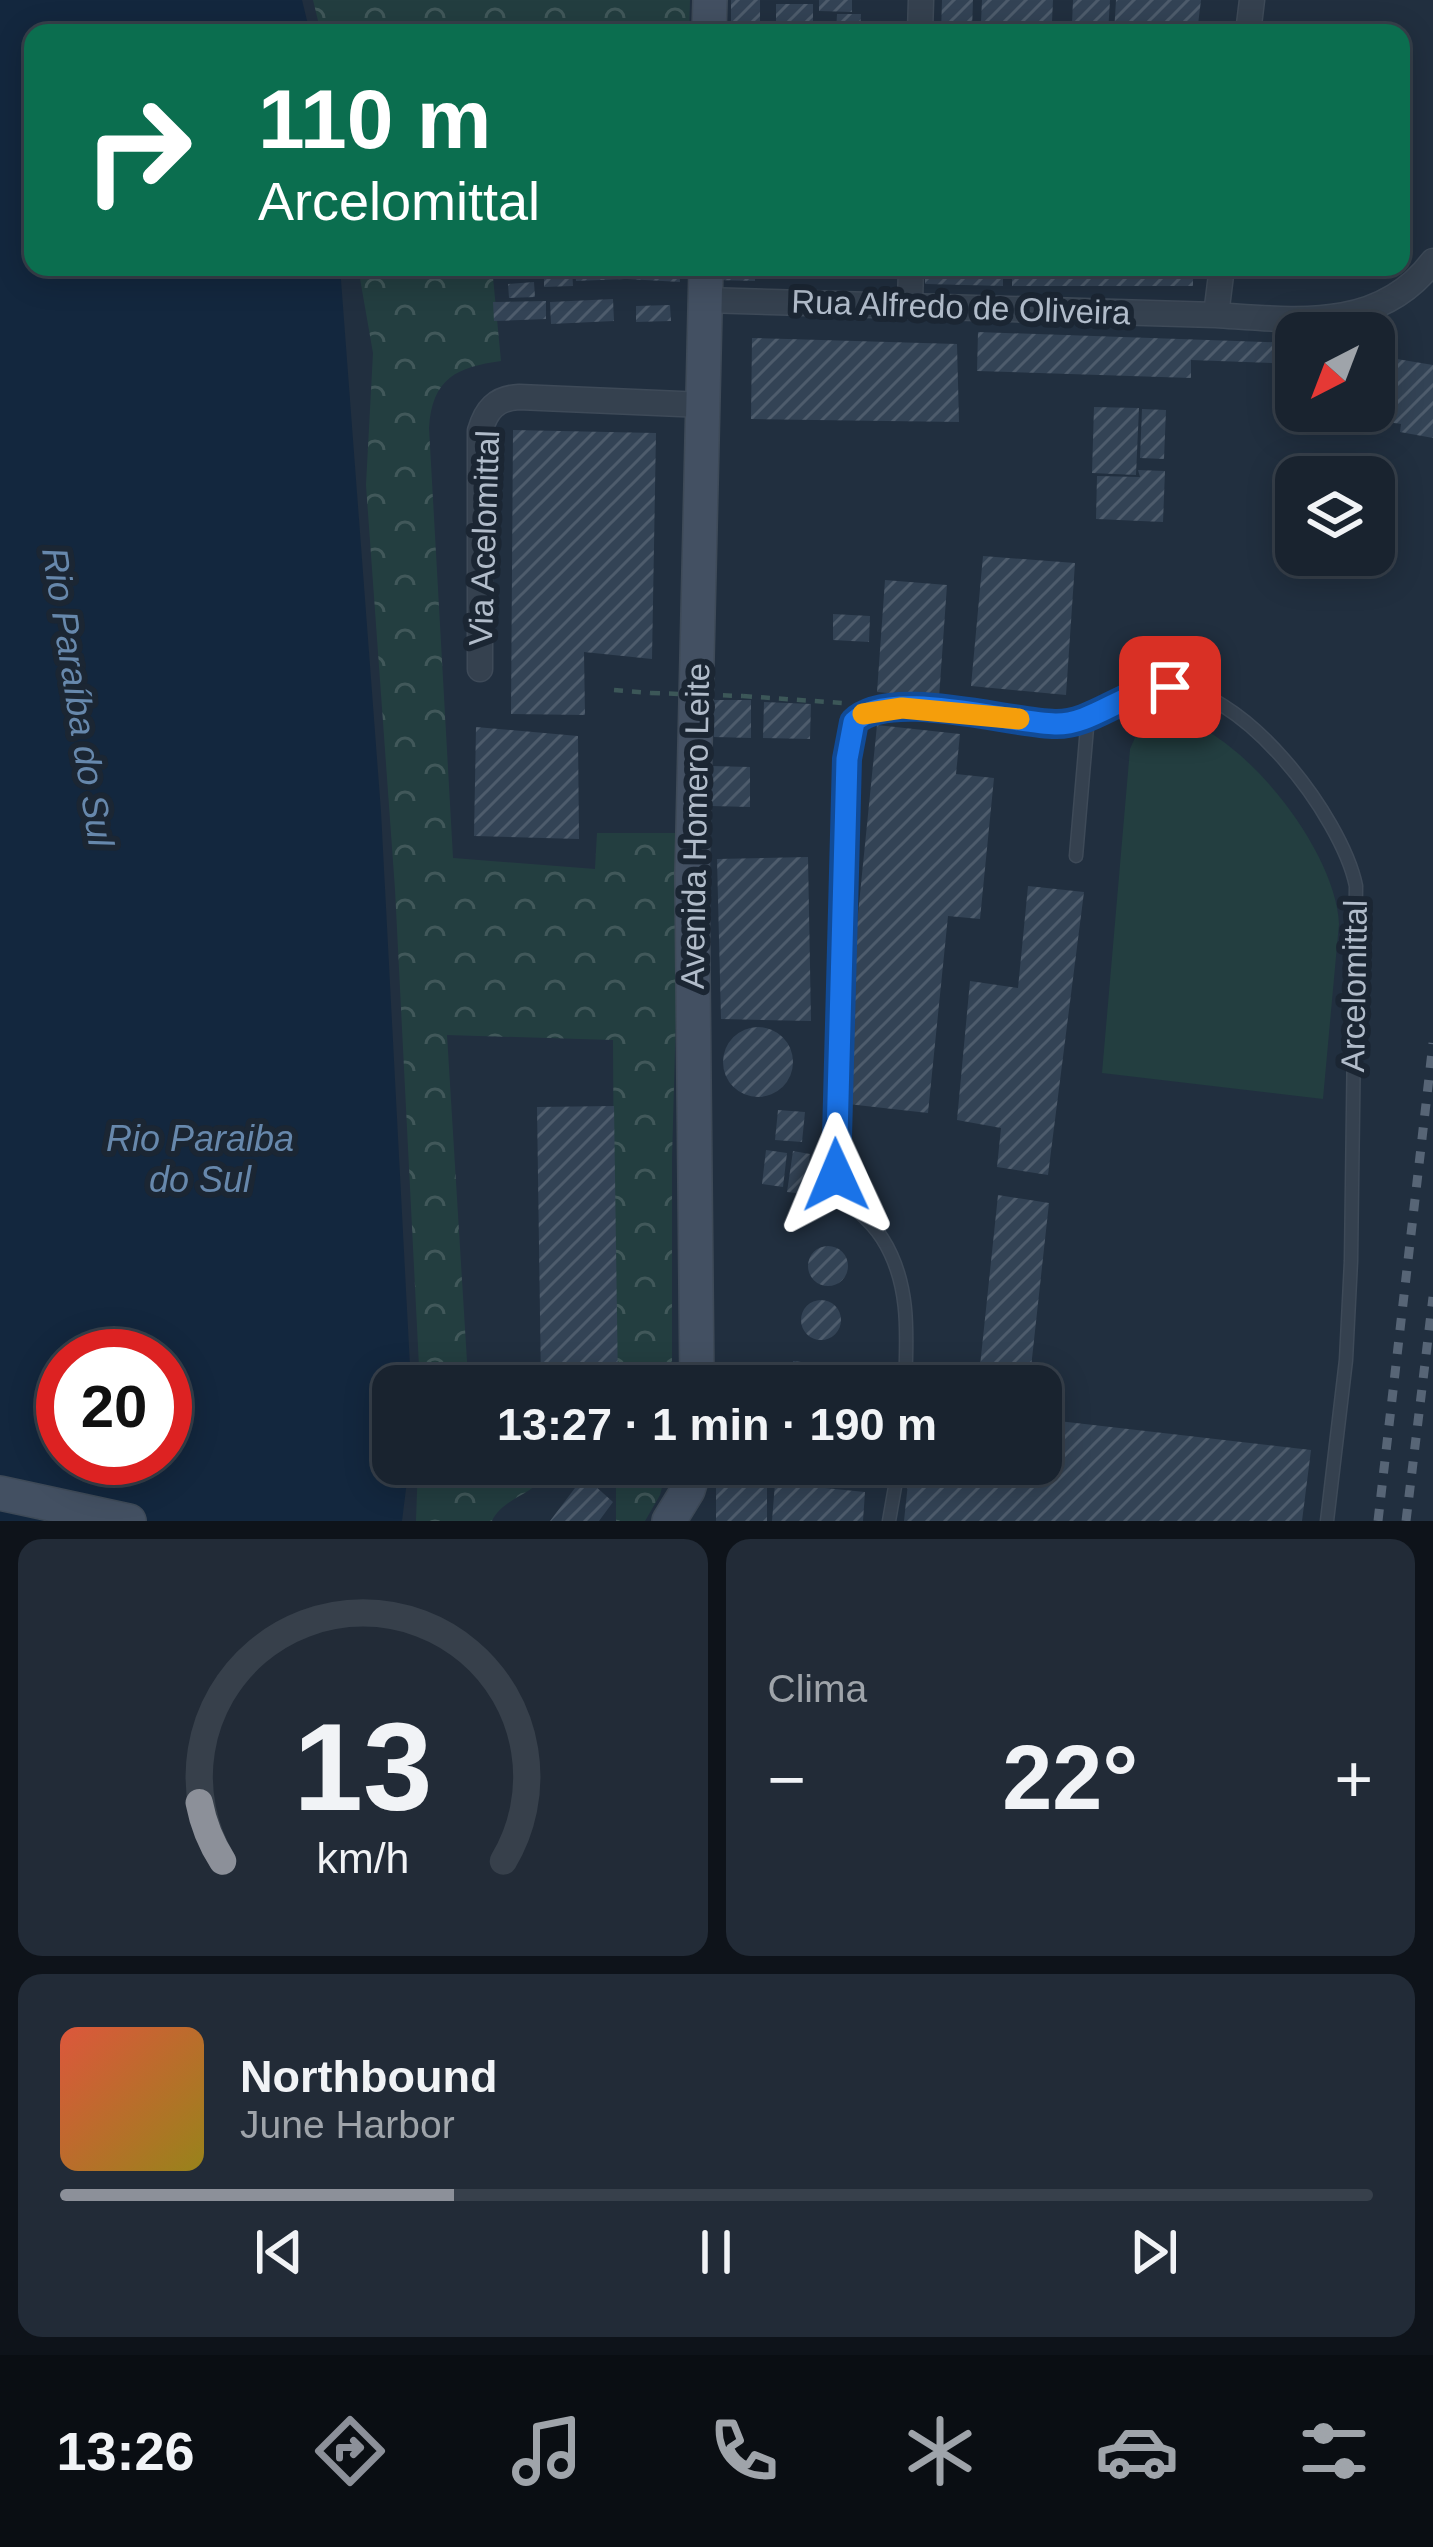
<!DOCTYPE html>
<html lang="pt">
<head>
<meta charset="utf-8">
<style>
  :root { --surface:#19232f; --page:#222b37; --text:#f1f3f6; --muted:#9fa4aa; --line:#37404b; --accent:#8c9099 }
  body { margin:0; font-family:Arial,sans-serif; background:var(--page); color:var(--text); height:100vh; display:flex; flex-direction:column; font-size:45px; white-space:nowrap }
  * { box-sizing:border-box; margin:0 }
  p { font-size:39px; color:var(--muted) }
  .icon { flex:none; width:66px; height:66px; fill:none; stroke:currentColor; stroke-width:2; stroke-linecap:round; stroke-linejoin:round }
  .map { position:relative; height:1521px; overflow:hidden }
  .drawer { display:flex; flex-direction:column; gap:18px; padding:18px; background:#0e131a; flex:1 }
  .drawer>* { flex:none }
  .guide { position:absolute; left:24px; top:24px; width:1386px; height:252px; border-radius:24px; box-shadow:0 6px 30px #0003,0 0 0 3px var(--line); background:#0b6e4f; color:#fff; overflow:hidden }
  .needle { width:78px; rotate:222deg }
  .tools { position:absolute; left:1275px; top:312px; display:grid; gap:24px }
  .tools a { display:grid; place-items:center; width:120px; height:120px; border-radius:24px; background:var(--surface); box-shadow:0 6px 30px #0003,0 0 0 3px var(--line); font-size:60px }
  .speed { position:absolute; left:36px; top:1329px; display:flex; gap:24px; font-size:60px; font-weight:700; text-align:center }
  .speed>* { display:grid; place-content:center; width:156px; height:156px; border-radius:50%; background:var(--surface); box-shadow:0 6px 30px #0003,0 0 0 3px var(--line); line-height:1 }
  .speed .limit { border:18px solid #d22; background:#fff; color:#111 }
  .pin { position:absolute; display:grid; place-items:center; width:102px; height:102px; color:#fff; margin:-51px; border-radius:24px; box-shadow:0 6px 18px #0006 }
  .me { position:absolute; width:132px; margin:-66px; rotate:359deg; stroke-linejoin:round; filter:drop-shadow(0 0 9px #0008) }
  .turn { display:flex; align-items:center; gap:42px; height:252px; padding:0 36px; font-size:54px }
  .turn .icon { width:156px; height:156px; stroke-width:2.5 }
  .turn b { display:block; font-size:84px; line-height:102px }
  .big { font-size:90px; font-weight:700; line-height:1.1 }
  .drawer .tile { flex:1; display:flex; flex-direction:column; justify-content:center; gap:18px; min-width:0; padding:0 42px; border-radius:24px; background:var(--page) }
  .drawer .dial { align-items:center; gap:0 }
  .dial svg { height:312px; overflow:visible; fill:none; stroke:var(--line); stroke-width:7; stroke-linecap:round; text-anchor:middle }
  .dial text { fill:var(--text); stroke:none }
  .song { display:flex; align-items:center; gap:36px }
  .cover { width:144px; height:144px; border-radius:18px; background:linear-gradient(135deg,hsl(10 70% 55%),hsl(50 70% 35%)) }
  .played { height:12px; border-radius:6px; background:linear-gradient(90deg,var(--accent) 30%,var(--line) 30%) }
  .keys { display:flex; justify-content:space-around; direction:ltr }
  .heat { display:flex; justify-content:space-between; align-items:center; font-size:66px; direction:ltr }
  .drawer .tiles { flex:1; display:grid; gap:18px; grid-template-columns:1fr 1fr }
  .tile:last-child { grid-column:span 2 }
  .trip { position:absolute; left:372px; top:1365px; width:690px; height:120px; border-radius:24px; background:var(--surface); box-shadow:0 6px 30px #0003,0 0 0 3px var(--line); font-weight:700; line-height:120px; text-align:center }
  .menu { display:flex; height:192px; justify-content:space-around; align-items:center; background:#0a0e13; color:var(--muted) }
  .menu .icon { width:84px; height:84px }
  .menu .current { color:var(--accent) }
  .menu b { font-size:54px; color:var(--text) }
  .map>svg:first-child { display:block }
  .grass { fill:#233e40 }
  .forest { fill:url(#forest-crowns) }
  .water { fill:#13273e; fill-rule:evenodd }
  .building { fill:url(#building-hatch) }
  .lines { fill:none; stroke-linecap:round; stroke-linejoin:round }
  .lane-casing { stroke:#3e4a58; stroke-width:15 }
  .street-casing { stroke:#3e4a58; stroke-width:27 }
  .secondary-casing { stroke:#3e4a58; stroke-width:36 }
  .path { stroke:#3c5758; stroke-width:4.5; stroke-dasharray:9 9; stroke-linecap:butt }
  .lane { stroke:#35414f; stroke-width:12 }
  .street { stroke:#35414f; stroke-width:24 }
  .secondary { stroke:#435062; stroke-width:33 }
  .rail { stroke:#576576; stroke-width:9; stroke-dasharray:12 12; stroke-linecap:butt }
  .path-bridge { stroke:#3c5758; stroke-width:4.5; stroke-dasharray:9 9; stroke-linecap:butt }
  .route-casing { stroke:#114b97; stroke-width:30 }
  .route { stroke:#1a73e8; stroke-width:21 }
  .slow { stroke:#f59e0b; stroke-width:21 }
  .labels { text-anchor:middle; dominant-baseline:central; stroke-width:12; stroke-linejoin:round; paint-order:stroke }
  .street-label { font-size:33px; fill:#b1bcca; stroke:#1b2633 }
  .water-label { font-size:36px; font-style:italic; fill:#6788ac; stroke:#1b2633 }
</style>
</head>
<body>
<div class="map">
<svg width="1433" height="1521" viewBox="0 0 1433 1521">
  <defs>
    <pattern id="forest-crowns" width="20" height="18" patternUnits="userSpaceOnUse" patternTransform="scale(3)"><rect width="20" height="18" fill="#233e40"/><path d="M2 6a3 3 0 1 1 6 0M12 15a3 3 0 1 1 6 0" fill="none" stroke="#41585a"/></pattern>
    <pattern id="building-hatch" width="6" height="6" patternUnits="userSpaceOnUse" patternTransform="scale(3)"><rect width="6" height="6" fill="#334355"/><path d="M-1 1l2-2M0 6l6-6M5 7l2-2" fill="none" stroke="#4e5c6c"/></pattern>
  </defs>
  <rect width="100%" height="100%" fill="#212f3f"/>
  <path class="grass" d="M1171 716C1243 731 1336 851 1339 924L1323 1099 1102 1073 1130 749 1137 733Z"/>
  <path class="forest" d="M313 0H690L689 33H321Z
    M358 267H492L501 361C457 367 432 378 429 428L453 858 595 869 597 833H681L672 1158V1386H615L613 1040 447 1035 468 1378 484 1386H420L395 889 366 485 373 353Z
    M418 1464H551C541 1495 504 1495 492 1521H416Z
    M616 1464H668L660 1495 645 1521H616Z"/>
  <path class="water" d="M0 0H302L310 33H33V267H340L381 812 411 1386H393V1464H409L402 1521H0ZM63 1356H165V1458H63Z"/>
  <path class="building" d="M731 0H760V33H731Z
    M819 0H852V12L819 11Z
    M942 0H973L972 30 941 33Z
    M982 0H1053L1052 22 1046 21 1045 33H1023V24L981 22Z
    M1073 0H1110L1108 33H1048L1049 23 1072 24Z
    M1116 0H1201L1197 33H1114Z
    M776 4H813V33H776Z
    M837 14H861L860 33H836Z
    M544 267H572L573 286 544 287Z
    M575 267H624L625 279 576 281Z
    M627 267H679L680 282 627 279Z
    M716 267H755V281L715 280Z
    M757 267H798V279L757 278Z
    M827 267H873L872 276 827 275Z
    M925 267H1003V286L925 284Z
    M1012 267H1193V286H1012Z
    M534 282 535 297 509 298 508 284Z
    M613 299 614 321 551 324 550 302Z
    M546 301V319L494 321 493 302Z
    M670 305 671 321 636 322V306Z
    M978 332 1296 343V364L1191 360V378L977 371Z
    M752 338 957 344 959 422 751 419Z
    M1385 357 1433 365V438L1400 432 1401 424 1374 420Z
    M1094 407 1139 408 1136 475 1092 473Z
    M1142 409 1166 410 1164 459 1140 458Z
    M1339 411H1367L1365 428 1337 426Z
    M513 430 656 433 652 659 584 652 585 715 511 714Z
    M1138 470 1165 471 1163 522 1096 519 1097 476 1140 477Z
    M983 556 1075 563 1066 695 971 686Z
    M885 580 947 585 939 698 877 692Z
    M833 614 870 616 869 642 833 640Z
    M714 700H751V738L714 737Z
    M764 702 811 704 810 739 763 738Z
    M877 725 960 734 956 774 994 778 980 919 948 916 928 1113 839 1103Z
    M476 727 578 736 579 839 474 836Z
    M711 766 750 767V807L711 806Z
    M808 857 811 1021 721 1019 717 859Z
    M1028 886 1084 892 1048 1175 997 1167 1001 1128 957 1120 970 981 1018 988Z
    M723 1062a35 35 0 1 1 70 0a35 35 0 1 1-70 0Z
    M614 1106 618 1386 541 1385 537 1107Z
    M778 1110 805 1112 802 1142 775 1140Z
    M766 1150 787 1153 783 1187 762 1184Z
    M793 1151 810 1154 804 1194 787 1192Z
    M998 1195 1049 1203 1029 1386 978 1385Z
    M808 1266a20 20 0 1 1 40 0a20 20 0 1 1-40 0Z
    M801 1320a20 20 0 1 1 40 0a20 20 0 1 1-40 0Z
    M793 1361 880 1372 878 1386H792Z
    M1041 1419 1311 1450 1302 1521H904L910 1464H1041Z
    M716 1464H767V1521H716Z
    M584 1476 613 1502 599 1521H550Z
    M775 1483 865 1492 863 1521H772Z"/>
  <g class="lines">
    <defs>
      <path id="lane" d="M1076 856 1088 716
        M905 1386C907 1336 911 1283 882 1238 859 1203 840 1211 834 1160L847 759C847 745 847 726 859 717 892 691 1016 725 1059 724 1095 723 1124 690 1162 687 1240 681 1342 817 1356 886L1351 1261 1346 1360 1327 1521
        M889 1521 899 1464"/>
      <path id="street" d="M920 33 921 0
        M1248 33 1252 0
        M705 300 1216 315C1294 320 1379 333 1433 261
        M910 304 911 267
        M1216 315 1222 267
        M480 669V431C486 410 496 398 519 397L704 405"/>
      <path id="secondary" d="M709 33 710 0
        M697 1386 692 875 706 267
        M0 1493 129 1521
        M669 1521 688 1490 696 1464"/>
    </defs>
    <use href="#lane" class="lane-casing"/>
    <use href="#street" class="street-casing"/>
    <use href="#secondary" class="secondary-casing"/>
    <path class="path" d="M614 690 651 693
      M743 696 842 703"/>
    <use href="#lane" class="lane"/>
    <use href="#street" class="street"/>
    <use href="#secondary" class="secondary"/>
    <path class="rail" d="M1378 1521 1433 1043
      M1406 1521 1433 1297"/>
    <path class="path-bridge" d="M651 693 743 696"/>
  </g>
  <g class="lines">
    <defs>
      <path id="route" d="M836 1175 847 759 854 722C889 687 1008 723 1055 724 1094 725 1127 688 1170 687"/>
    </defs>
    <use href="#route" class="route-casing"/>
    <use href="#route" class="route"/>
    <path class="slow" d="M863 714 902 708 1019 719"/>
  </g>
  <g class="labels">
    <g class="street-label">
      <text transform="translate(961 307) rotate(2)">Rua Alfredo de Oliveira</text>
      <text transform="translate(484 538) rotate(-88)">Via Acelomittal</text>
      <text transform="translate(695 826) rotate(-89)">Avenida Homero Leite</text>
      <text transform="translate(1354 986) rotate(-89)">Arcelomittal</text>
    </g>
    <g class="water-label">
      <text transform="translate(78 697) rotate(81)">Rio Paraíba do Sul</text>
      <text x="200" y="1138">Rio Paraiba<tspan x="200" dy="41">do Sul</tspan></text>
    </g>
  </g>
</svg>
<div class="tools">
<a><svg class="needle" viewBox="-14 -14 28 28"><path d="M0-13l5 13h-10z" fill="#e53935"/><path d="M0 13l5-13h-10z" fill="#9fa4aa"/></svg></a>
<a><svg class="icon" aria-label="layers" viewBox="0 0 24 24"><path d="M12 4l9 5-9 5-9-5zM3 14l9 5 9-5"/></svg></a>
</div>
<div class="speed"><div class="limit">20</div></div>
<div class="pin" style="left:1170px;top:687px;background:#d93025"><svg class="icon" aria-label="arrive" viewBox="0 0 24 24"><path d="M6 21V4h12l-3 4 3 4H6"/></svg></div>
<svg class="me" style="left:836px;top:1175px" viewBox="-20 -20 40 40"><path d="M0-17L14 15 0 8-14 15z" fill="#1a73e8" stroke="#fff" stroke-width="4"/></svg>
<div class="trip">13:27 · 1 min · 190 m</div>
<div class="guide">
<div class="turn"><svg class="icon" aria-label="right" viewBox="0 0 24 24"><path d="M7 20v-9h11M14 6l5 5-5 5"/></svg><div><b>110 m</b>Arcelomittal</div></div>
</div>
</div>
<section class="drawer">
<div class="tiles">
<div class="tile dial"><svg viewBox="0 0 100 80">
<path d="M14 69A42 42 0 1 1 86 69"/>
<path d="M14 69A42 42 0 0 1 8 54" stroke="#8c9099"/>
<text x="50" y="56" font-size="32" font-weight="700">13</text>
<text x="50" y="72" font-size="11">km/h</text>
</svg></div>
<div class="tile"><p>Clima</p>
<div class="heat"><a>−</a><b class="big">22°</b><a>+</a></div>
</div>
<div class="tile">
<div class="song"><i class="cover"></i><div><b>Northbound</b><p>June Harbor</p></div></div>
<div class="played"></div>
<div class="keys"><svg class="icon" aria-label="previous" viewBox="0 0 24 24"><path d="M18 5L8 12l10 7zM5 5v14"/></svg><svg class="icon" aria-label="pause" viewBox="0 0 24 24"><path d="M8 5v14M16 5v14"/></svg><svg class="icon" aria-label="next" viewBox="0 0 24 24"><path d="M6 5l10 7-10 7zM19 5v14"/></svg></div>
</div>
</div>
</section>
<nav class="menu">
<b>13:26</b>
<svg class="icon current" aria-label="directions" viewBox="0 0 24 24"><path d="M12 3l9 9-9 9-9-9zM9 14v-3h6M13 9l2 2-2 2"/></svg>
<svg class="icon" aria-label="music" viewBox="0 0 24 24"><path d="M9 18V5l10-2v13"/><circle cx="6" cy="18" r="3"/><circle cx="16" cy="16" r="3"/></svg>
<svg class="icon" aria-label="phone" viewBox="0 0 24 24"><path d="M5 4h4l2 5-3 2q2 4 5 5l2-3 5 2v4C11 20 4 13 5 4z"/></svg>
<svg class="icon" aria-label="climate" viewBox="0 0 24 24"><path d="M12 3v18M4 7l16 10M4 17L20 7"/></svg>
<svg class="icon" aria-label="car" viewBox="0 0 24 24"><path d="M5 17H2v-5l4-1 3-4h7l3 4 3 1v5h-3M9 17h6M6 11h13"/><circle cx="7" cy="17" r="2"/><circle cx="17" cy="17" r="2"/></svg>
<svg class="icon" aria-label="filters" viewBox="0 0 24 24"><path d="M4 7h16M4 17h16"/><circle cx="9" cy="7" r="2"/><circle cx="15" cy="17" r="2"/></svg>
</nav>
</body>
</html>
